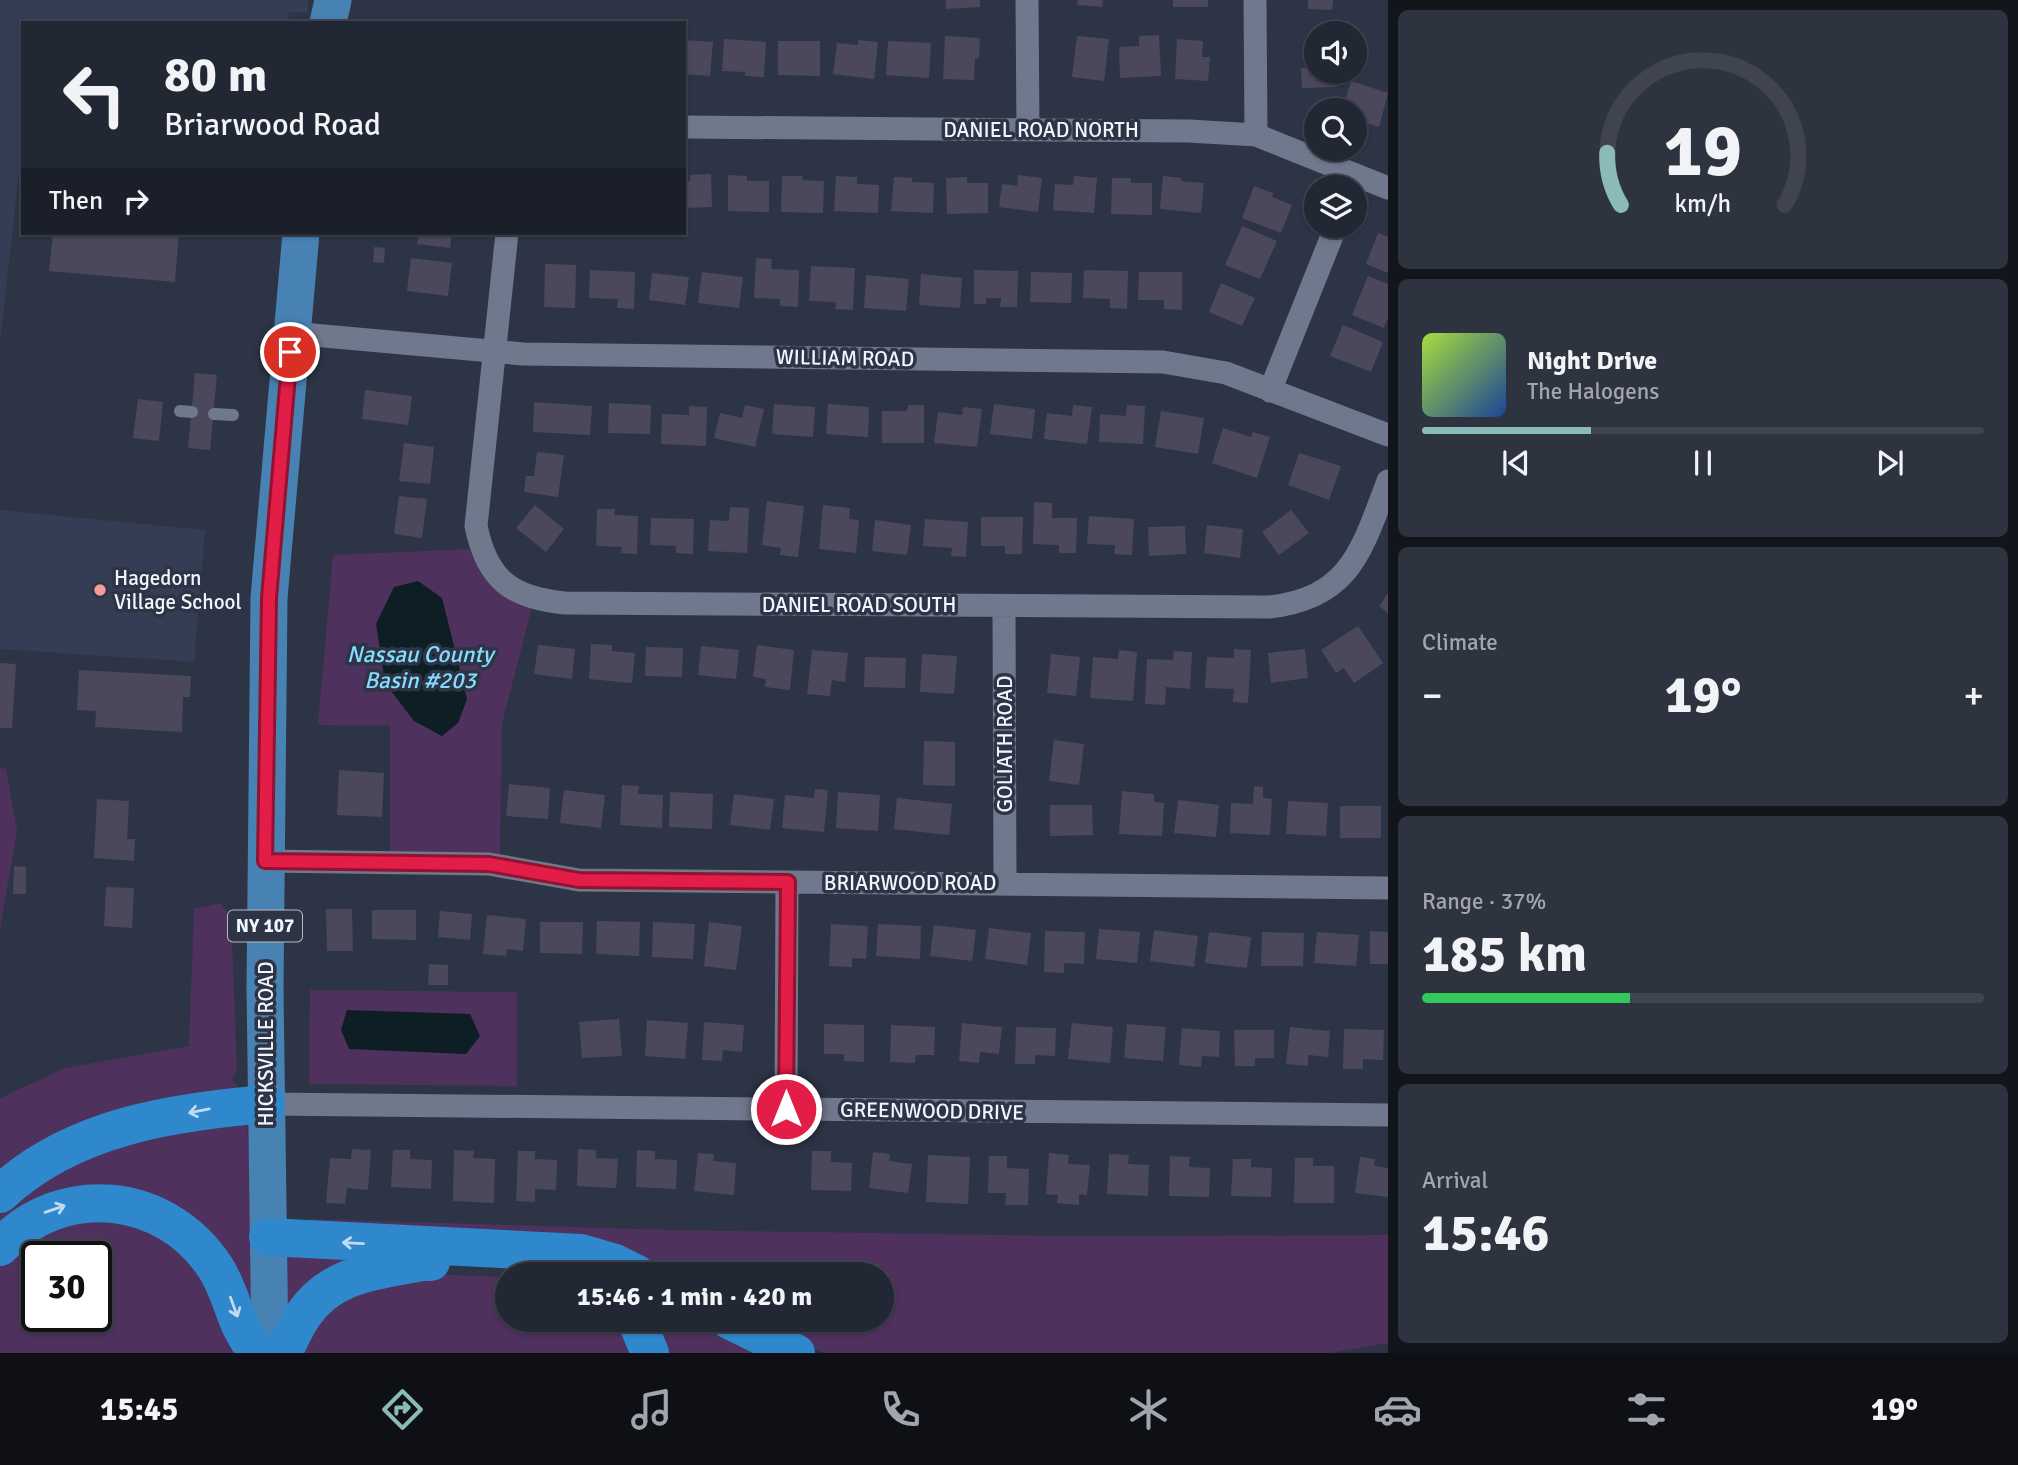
<!DOCTYPE html>
<html lang="en">
<head>
<meta charset="utf-8">
<style>
  :root { --surface:#222734; --page:#2e3340; --text:#f1f3f6; --muted:#a2a5ac; --line:#3f444f; --accent:#8bbbb9 }
  body { margin:0; font-family:Signika,sans-serif; background:var(--page); color:var(--text); height:100vh; display:flex; flex-direction:column; font-size:26px; white-space:nowrap }
  * { box-sizing:border-box; margin:0 }
  p { font-size:23px; color:var(--muted) }
  .icon { flex:none; width:38px; height:38px; fill:none; stroke:currentColor; stroke-width:2; stroke-linecap:round; stroke-linejoin:round }
  .map { position:relative; flex:1; overflow:hidden }
  .details { display:flex; flex-direction:column; gap:10px; padding:10px; background:#13151d; width:630px }
  .details>* { flex:none }
  .top-card { position:absolute; left:21px; top:21px; width:665px; height:214px; border-radius:0px; box-shadow:0 2px 5px #0004,0 0 0 2px var(--line); background:#222734; color:var(--text); overflow:hidden }
  .buttons { position:absolute; left:1304px; top:21px; display:grid; gap:14px }
  .buttons a { display:grid; place-items:center; width:63px; height:63px; border-radius:50%; background:var(--surface); box-shadow:0 2px 5px #0004,0 0 0 2px var(--line); font-size:35px }
  .speed { position:absolute; left:21px; top:1241px; display:flex; gap:14px; font-size:35px; font-weight:700; text-align:center }
  .speed>* { display:grid; place-content:center; width:91px; height:91px; border-radius:50%; background:var(--surface); box-shadow:0 2px 5px #0004,0 0 0 2px var(--line); line-height:1 }
  .speed .limit { border:4px solid #111; border-radius:10px; background:#fff; color:#111 }
  .pin { position:absolute; display:grid; place-items:center; width:60px; height:60px; color:#fff; margin:-30px; border:4px solid #fff; border-radius:50%; box-shadow:0 2px 7px #0007 }
  .me { position:absolute; width:77px; margin:-38px; rotate:0deg; stroke-linejoin:round; filter:drop-shadow(0 0 5px #0008) }
  .turn { display:flex; align-items:center; gap:24px; height:147px; padding:0 28px; font-size:32px }
  .turn .icon { width:91px; height:91px; stroke-width:2.5 }
  .turn b { display:block; font-size:49px; line-height:60px }
  .then { display:flex; align-items:center; height:66px; padding:0 28px; background:#0003; gap:14px; font-size:26px }
  .big { font-size:52px; font-weight:800; line-height:1.1 }
  .details .card { flex:1; display:flex; flex-direction:column; justify-content:center; gap:10px; min-width:0; padding:0 24px; border-radius:10px; background:var(--page) }
  .details .dial { align-items:center; gap:0 }
  .dial svg { height:182px; overflow:visible; fill:none; stroke:var(--line); stroke-width:7; stroke-linecap:round; text-anchor:middle }
  .dial text { fill:var(--text); stroke:none }
  .song { display:flex; align-items:center; gap:21px }
  .cover { width:84px; height:84px; border-radius:10px; background:linear-gradient(135deg,hsl(80 70% 55%),hsl(220 70% 35%)) }
  .played { height:7px; border-radius:4px; background:linear-gradient(90deg,var(--accent) 30%,var(--line) 30%) }
  .keys { display:flex; justify-content:space-around; direction:ltr }
  .heat { display:flex; justify-content:space-between; align-items:center; font-size:38px; direction:ltr }
  .charge { height:10px; border-radius:5px; background:linear-gradient(90deg,#34c759 37%,var(--line) 0) }
  .trip { position:absolute; left:495px; top:1262px; width:399px; height:70px; border-radius:35px; background:var(--surface); box-shadow:0 2px 5px #0004,0 0 0 2px var(--line); font-weight:800; line-height:70px; text-align:center }
  .dock { display:flex; height:112px; justify-content:space-around; align-items:center; background:#0e1015; color:var(--muted) }
  .dock .icon { width:49px; height:49px }
  .dock .selected { color:var(--accent) }
  .dock b { font-size:32px; color:var(--text) }
  main { display:flex; flex:1; min-height:0 }
  .map>svg:first-child { display:block }
  .built { fill:#343d54 }
  .green { fill:#4e315c; fill-rule:evenodd }
  .water { fill:#0d1e24 }
  .building { fill:#4b485c }
  .lines { fill:none; stroke-linecap:round; stroke-linejoin:round }
  .service { stroke:#70788d; stroke-width:12 }
  .minor { stroke:#70788d; stroke-width:23 }
  .primary { stroke:#4882b2; stroke-width:37 }
  .motorway { stroke:#2e88cb; stroke-width:38 }
  .oneway { stroke:#c0daf1 }
  .route-casing { stroke:#92132f; stroke-width:18 }
  .route { stroke:#e11d48; stroke-width:12 }
  .poi-dot { fill:#f59b98; stroke:#2d3445; stroke-width:2.5 }
  .labels { text-anchor:middle; dominant-baseline:central; stroke-width:7; stroke-linejoin:round; paint-order:stroke }
  .shield { fill:#2d3445; stroke:#b6bbc6; stroke-width:2 }
  .shield-label { font-size:19px; font-weight:bold; fill:#f1f5fe }
  .street-label { font-size:21px; fill:#f1f5fe; stroke:#2d3445 }
  .poi-label { font-size:21px; fill:#f1f5fe; stroke:#2d3445; text-anchor:start }
  .water-label { font-size:23px; font-style:italic; fill:#84ddfc; stroke:#2d3445 }
</style>
</head>
<body>
<main>
<div class="map">
<svg width="1388" height="1353" viewBox="0 0 1388 1353">
  <rect width="100%" height="100%" fill="#2d3445"/>
  <path class="built" d="M0 0H309L307 13 289 12 288 23H23V136L0 344Z
    M0 510 205 530 194 662 0 649Z"/>
  <path class="green" d="M470 549 480 570 532 607 502 724 500 857 390 855V726L318 725 333 555ZM442 598 467 699 458 723Z
    M0 768 6 769 17 831 0 929Z
    M221 903 231 918 237 1068 232 1080 238 1086 233 1091 0 1179V1098L65 1068 189 1046 194 909Z
    M310 990 517 992V1086L309 1084Z
    M247 1122 259 1329 166 1205 0 1233V1204L84 1147Z
    M74 1211 139 1216 190 1245 241 1353H0V1262ZM37 1256H96V1316H37Z
    M309 1219 671 1230 1074 1236 1388 1235V1343L1331 1353H824L757 1320H882V1274H666L628 1255 312 1229Z
    M287 1247 396 1251 285 1313Z
    M407 1273 507 1277 508 1320H625L639 1353H291L330 1298Z
    M648 1320H713L781 1353H658Z"/>
  <path class="water" d="M418 581 442 598 467 699 458 723 442 736 414 721 385 683 376 624 394 587Z
    M347 1010 470 1014 480 1036 466 1054 349 1049 341 1030Z"/>
  <path class="building" d="M946 0H980V7L946 9Z
    M1078 0H1103L1102 7 1077 5Z
    M1173 0H1208V7H1173Z
    M1308 0H1333L1332 10 1308 9Z
    M1159 35 1161 76 1120 78 1119 47 1139 46V36Z
    M945 36 980 38 979 59 975 58 974 80 943 79Z
    M1077 36 1109 39 1104 81 1072 77Z
    M724 39 766 42 764 77 745 76V72L722 71Z
    M1177 39 1203 41 1202 57H1210L1208 81 1175 79Z
    M684 40 713 42 710 76 684 74Z
    M858 40 878 42 874 79 833 74 837 43 858 45Z
    M778 41H820V76L778 75Z
    M888 41 931 43 929 78 886 75Z
    M1307 46H1316V72H1336L1337 87 1302 88 1301 68H1308Z
    M1351 81 1388 93 1379 127 1354 119V110H1342Z
    M711 174 712 207 684 208V181H690V175Z
    M728 175 747 176V181H769V212L728 211Z
    M1018 175 1042 178 1038 212 999 207 1002 184 1017 186Z
    M782 176H803L802 180 824 181 823 213 781 212Z
    M836 176 857 177V184L879 185 878 213 834 211Z
    M1074 176 1097 178 1094 213 1053 210 1055 184 1073 185Z
    M1163 176 1181 178V181L1204 183 1201 213 1160 209Z
    M894 177 912 178V182L934 183 933 213 891 211Z
    M967 177V183H988V213L947 214 946 178Z
    M1112 178H1131V183H1152V215L1111 214Z
    M1254 186 1273 193 1272 197 1292 205 1281 233 1242 218Z
    M1242 226 1277 241 1260 279 1225 265Z
    M53 233H179L175 282 49 271Z
    M419 233H452L450 248 417 244Z
    M1378 233 1388 237V273L1366 264Z
    M374 247 385 248 384 263 373 262Z
    M411 258 452 263 448 296 407 291Z
    M756 258 772 259 771 269 799 270 798 307 780 306V299L754 298Z
    M545 264 576 265 575 308 544 307Z
    M811 266 855 268 853 310 835 309 836 302 809 301Z
    M590 270 635 272 634 309 617 308 618 299 589 298Z
    M974 270 1018 271 1017 307H1000L1001 298H986V304H974Z
    M1084 270 1128 271 1127 309 1110 308V299L1083 298Z
    M702 272 743 277 739 308 698 303Z
    M1031 272 1072 273 1071 303 1030 302Z
    M1139 272H1182V310L1164 309V300H1138Z
    M652 273 689 277 685 305 649 300Z
    M921 274 962 278 960 308 919 305Z
    M866 275 909 279 906 311 864 308Z
    M1368 276 1388 284V318L1384 328 1352 315Z
    M1221 283 1255 298 1242 326 1209 312Z
    M1343 325 1383 342 1371 372 1330 356Z
    M195 373 217 375 210 450 188 448Z
    M365 390 412 396 408 425 362 419Z
    M138 399 163 402 159 441 133 438Z
    M534 402 592 406 590 435 533 432Z
    M609 403 651 405 650 434 608 433Z
    M774 404 815 407 813 437 772 434Z
    M828 404 869 407 868 437 826 434Z
    M994 404 1035 409 1032 439 990 434Z
    M745 405 764 409 755 447 714 438 720 413 742 418Z
    M908 405H924V443H882V411H907Z
    M1073 405 1092 407 1087 444 1044 439 1047 413 1072 416Z
    M1127 405 1145 406 1143 444 1099 442 1100 414 1126 416Z
    M689 406 707 407 706 446 661 444 662 414 689 415Z
    M963 407 982 409 977 447 934 443 938 412 962 415Z
    M1161 411 1204 418 1198 454 1155 447Z
    M1223 428 1251 437 1253 432 1270 437 1257 478 1212 463Z
    M404 443 434 447 430 484 399 481Z
    M537 452 564 455 558 497 524 492 526 476H534Z
    M1299 453 1341 466 1329 500 1288 485Z
    M399 496 427 499 422 538 394 534Z
    M767 501 804 506 798 557 780 555 781 548 762 545Z
    M1034 502 1052 503V518H1077L1076 553H1059V545L1033 544Z
    M535 505 564 529 546 552 516 528Z
    M823 505 850 508 849 519 859 520 856 553 819 549Z
    M730 507 749 508 747 553 708 551 710 520 729 521Z
    M597 509H615L614 515 638 516 637 554 621 553 622 547 596 546Z
    M1291 510 1309 533 1279 555 1262 532Z
    M1089 516 1134 519 1132 555 1114 554 1115 545 1087 544Z
    M981 517H1023L1022 554H1005V546H981Z
    M651 518 694 519 693 554 676 553V546L650 545Z
    M925 519 968 522 966 557 951 556 952 548 923 546Z
    M875 520 911 525 907 555 872 551Z
    M1207 525 1243 529 1240 558 1204 553Z
    M1185 526 1186 554 1149 556 1148 527Z
    M1388 593V613L1379 606Z
    M1358 626 1383 663 1354 683 1344 668 1336 673 1321 650Z
    M591 644 612 645V651L635 653 632 683 589 679Z
    M538 645 575 649 572 679 534 674Z
    M757 645 794 650 790 690 765 687 766 679 753 677Z
    M701 646 739 650 736 679 698 675Z
    M646 647 683 648 682 677 645 676Z
    M1234 649 1251 650 1248 703 1233 702 1234 689 1205 688 1207 657 1234 658Z
    M1305 649 1308 678 1271 683 1268 653Z
    M812 650 848 653 845 682 832 680 830 696 807 694Z
    M1119 650 1137 652 1133 701 1090 698 1093 657 1118 659Z
    M1174 651 1192 652 1190 689 1166 687 1165 705 1145 704 1147 659 1173 660Z
    M922 654 957 656 954 694 920 692Z
    M1051 654 1080 657 1076 696 1047 693Z
    M865 657 906 658 905 688 864 687Z
    M0 663 16 664 12 728H0Z
    M79 670 191 676 190 697H183L182 732 95 727 96 711 77 710Z
    M1054 740 1084 744 1079 785 1049 781Z
    M924 741 955 742V786L923 785Z
    M339 770 384 773 382 817 337 815Z
    M509 784 550 788 548 819 506 816Z
    M622 785 639 786 638 794 663 795 662 828 620 825Z
    M1254 786 1263 787V798L1272 799 1270 835 1230 833 1231 803 1253 804Z
    M815 789 828 790 824 832 782 828 785 795 814 798Z
    M564 790 605 795 601 828 560 823Z
    M1122 791 1154 794V802L1164 803 1162 836 1119 834Z
    M670 792 713 794 712 829 669 827Z
    M838 792 880 795 878 831 836 828Z
    M734 794 774 799 770 830 730 825Z
    M897 798 952 804 949 835 894 829Z
    M97 799 129 801 127 839H135L134 861 94 858Z
    M1178 800 1219 805 1216 837 1174 833Z
    M1288 801 1328 803 1326 836 1286 834Z
    M1050 805H1092L1093 835 1050 836Z
    M1340 806H1381V838H1340Z
    M14 866 26 867V894H13Z
    M106 887 134 888 132 928 104 926Z
    M326 909H352L353 951H327Z
    M372 910H416V940L372 939Z
    M440 911 472 914 470 940 438 937Z
    M487 915 526 919 523 951 507 949 506 956 483 954Z
    M597 921 640 922 639 956 596 954Z
    M540 922H583L582 954 540 953Z
    M653 922 695 924 693 959 652 957Z
    M709 922 742 926 736 970 704 966Z
    M831 924 868 926 866 959 852 958V967L829 966Z
    M878 924 921 926 920 959 876 956Z
    M934 925 976 930 972 961 930 956Z
    M989 928 1031 933 1027 965 985 959Z
    M1099 929 1140 932 1137 963 1096 959Z
    M1154 930 1198 936 1194 967 1150 961Z
    M1045 931 1085 932 1084 964 1064 963V973L1044 972Z
    M1370 931 1388 932V964H1370Z
    M1209 932 1251 937 1247 968 1205 963Z
    M1262 932 1304 933 1303 966H1261Z
    M1317 932 1359 935 1356 966 1314 963Z
    M429 964 448 965V985H428Z
    M619 1019 622 1056 582 1058 579 1022Z
    M647 1020 688 1023 685 1059 645 1056Z
    M704 1022 744 1025 742 1052 723 1050 722 1061 702 1060Z
    M962 1023 1002 1027 999 1054 980 1052 979 1063 959 1061Z
    M1072 1023 1113 1027 1110 1063 1068 1059Z
    M824 1024 864 1025V1062L844 1061V1054H824Z
    M1127 1024 1166 1027 1163 1061 1124 1058Z
    M891 1025 935 1027 934 1055H916L915 1063 890 1062Z
    M1016 1027 1056 1028 1055 1056 1035 1055V1064H1015Z
    M1290 1027 1330 1031 1328 1057 1308 1055V1066L1286 1064Z
    M1182 1028 1220 1031 1219 1057 1202 1056 1201 1067 1179 1065Z
    M1344 1029 1384 1030 1383 1060 1363 1059V1069H1343Z
    M1234 1030H1274V1058H1255V1066H1235Z
    M352 1149 371 1150 368 1190 347 1188 345 1204 326 1203 330 1158 351 1159Z
    M578 1149 596 1150V1158L618 1159 616 1188 577 1186Z
    M393 1150H410V1159L432 1160 431 1189 391 1187Z
    M454 1150 474 1151 473 1158 495 1159 494 1203 453 1201Z
    M637 1150 655 1151V1159L677 1160 676 1189 636 1187Z
    M518 1151H535V1159L557 1160 556 1190 535 1189V1202L516 1201Z
    M812 1151H831V1162L852 1163 851 1191 811 1190Z
    M873 1152 890 1154 889 1161 912 1164 908 1193 869 1188Z
    M698 1153 714 1154 713 1161 736 1163 734 1195 694 1191Z
    M1049 1153 1069 1155 1068 1164 1090 1165 1087 1195 1079 1194V1205L1057 1203 1058 1195 1046 1194Z
    M1109 1154 1129 1155 1128 1164 1149 1165 1148 1196 1107 1194Z
    M928 1155 970 1157 968 1204 926 1202Z
    M989 1156H1007V1168L1029 1169 1028 1205H1005L1006 1193H988Z
    M1170 1156 1190 1157 1189 1167 1210 1168 1209 1197 1169 1196Z
    M1360 1157 1375 1159 1374 1166 1388 1168V1197L1355 1193Z
    M1295 1158H1313V1166H1334V1203H1294Z
    M1233 1159H1251V1167L1272 1168 1271 1197 1231 1196Z"/>
  <g class="lines">
    <path class="service" d="M180 411 192 412
      M214 414 233 415"/>
    <path class="minor" d="M1027 0 1028 130
      M1255 0 1256 135
      M684 127 1189 131 1256 135 1388 188
      M507 233 476 526C487 580 512 598 565 603L1269 607C1351 598 1362 549 1388 481
      M291 333 523 354 1163 362 1226 373 1388 435
      M1270 391 1336 226
      M1004 606 1005 883
      M266 861 489 864 579 880 1388 888
      M266 1104 1388 1115
      M786 1109 787 882"/>
    <path class="primary" d="M328 23 333 0
      M270 1353 265 988 269 598 301 233"/>
    <path class="motorway" d="M0 1194C71 1127 172 1112 266 1104
      M268 1237 581 1253 615 1263 637 1274
      M0 1247C61 1181 165 1191 215 1267 227 1285 232 1306 240 1325 245 1335 251 1344 256 1353
      M636 1320 650 1353
      M729 1320 796 1353
      M283 1353C290 1340 295 1326 304 1314 332 1273 377 1271 422 1262H431"/>
  </g>
  <defs><path id="oneway-shaft" d="M-6 0H5M1.5-3L5.5 0L1.5 3" fill="none" stroke-width="1.6" stroke-linecap="round" stroke-linejoin="round" transform="scale(1.75)"/></defs>
  <g class="oneway">
    <use href="#oneway-shaft" transform="translate(199 1111) rotate(169)"/>
    <use href="#oneway-shaft" transform="translate(55 1209) rotate(-19)"/>
    <use href="#oneway-shaft" transform="translate(353 1243) rotate(-177)"/>
    <use href="#oneway-shaft" transform="translate(234 1307) rotate(70)"/>
  </g>
  <g class="lines">
    <defs>
      <path id="route" d="M290 352 269 598 265 861 489 864 579 880 788 882 786 1109"/>
    </defs>
    <use href="#route" class="route-casing"/>
    <use href="#route" class="route"/>
  </g>
  <circle class="poi-dot" cx="100" cy="590" r="7"/>
  <g class="labels">
    <rect class="shield" x="228" y="910.5" width="74" height="31" rx="5"/>
    <g class="shield-label">
      <text x="265" y="926">NY 107</text>
    </g>
    <g class="street-label">
      <text x="1041" y="130">DANIEL ROAD NORTH</text>
      <text transform="translate(845 358) rotate(1)">WILLIAM ROAD</text>
      <text x="859" y="605">DANIEL ROAD SOUTH</text>
      <text transform="translate(1005 744) rotate(-90)">GOLIATH ROAD</text>
      <text x="910" y="883">BRIARWOOD ROAD</text>
      <text transform="translate(266 1044) rotate(-90)">HICKSVILLE ROAD</text>
      <text transform="translate(932 1111) rotate(1)">GREENWOOD DRIVE</text>
    </g>
    <g class="poi-label">
      <text x="114" y="578">Hagedorn<tspan x="114" dy="24">Village School</tspan></text>
    </g>
    <g class="water-label">
      <text x="420" y="654">Nassau County<tspan x="420" dy="26">Basin #203</tspan></text>
    </g>
  </g>
</svg>
<div class="buttons">
<a><svg class="icon" aria-label="sound" viewBox="0 0 24 24"><path d="M4 9h4l5-4v14l-5-4H4zM17 9q2 3 0 6"/></svg></a>
<a><svg class="icon" aria-label="search" viewBox="0 0 24 24"><circle cx="10" cy="10" r="6"/><path d="M15 15l6 6"/></svg></a>
<a><svg class="icon" aria-label="layers" viewBox="0 0 24 24"><path d="M12 4l9 5-9 5-9-5zM3 14l9 5 9-5"/></svg></a>
</div>
<div class="speed"><div class="limit">30</div></div>
<div class="pin" style="left:290px;top:352px;background:#d93025"><svg class="icon" aria-label="arrive" viewBox="0 0 24 24"><path d="M6 21V4h12l-3 4 3 4H6"/></svg></div>
<svg class="me" style="left:786px;top:1109px" viewBox="-20 -20 40 40"><circle r="17" fill="#e11d48" stroke="#fff" stroke-width="3"/><path d="M0-11L8 9 0 5-8 9z" fill="#fff"/></svg>
<div class="trip">15:46 · 1 min · 420 m</div>
<div class="top-card">
<div class="turn"><svg class="icon" aria-label="left" viewBox="0 0 24 24"><path d="M17 20v-9H6M10 6l-5 5 5 5"/></svg><div><b>80 m</b>Briarwood Road</div></div>
<div class="then">Then<svg class="icon" aria-label="right" viewBox="0 0 24 24"><path d="M7 20v-9h11M14 6l5 5-5 5"/></svg></div>
</div>
</div>
<section class="details">
<div class="card dial"><svg viewBox="0 0 100 80">
<path d="M14 69A42 42 0 1 1 86 69"/>
<path d="M14 69A42 42 0 0 1 8 46" stroke="#8bbbb9"/>
<text x="50" y="56" font-size="32" font-weight="700">19</text>
<text x="50" y="72" font-size="11">km/h</text>
</svg></div>
<div class="card">
<div class="song"><i class="cover"></i><div><b>Night Drive</b><p>The Halogens</p></div></div>
<div class="played"></div>
<div class="keys"><svg class="icon" aria-label="previous" viewBox="0 0 24 24"><path d="M18 5L8 12l10 7zM5 5v14"/></svg><svg class="icon" aria-label="pause" viewBox="0 0 24 24"><path d="M8 5v14M16 5v14"/></svg><svg class="icon" aria-label="next" viewBox="0 0 24 24"><path d="M6 5l10 7-10 7zM19 5v14"/></svg></div>
</div>
<div class="card"><p>Climate</p>
<div class="heat"><a>−</a><b class="big">19°</b><a>+</a></div>
</div>
<div class="card"><p>Range · 37%</p><b class="big">185 km</b><div class="charge"></div></div>
<div class="card"><p>Arrival</p><b class="big">15:46</b></div>
</section>
</main>
<nav class="dock">
<b>15:45</b>
<svg class="icon selected" aria-label="directions" viewBox="0 0 24 24"><path d="M12 3l9 9-9 9-9-9zM9 14v-3h6M13 9l2 2-2 2"/></svg>
<svg class="icon" aria-label="music" viewBox="0 0 24 24"><path d="M9 18V5l10-2v13"/><circle cx="6" cy="18" r="3"/><circle cx="16" cy="16" r="3"/></svg>
<svg class="icon" aria-label="phone" viewBox="0 0 24 24"><path d="M5 4h4l2 5-3 2q2 4 5 5l2-3 5 2v4C11 20 4 13 5 4z"/></svg>
<svg class="icon" aria-label="climate" viewBox="0 0 24 24"><path d="M12 3v18M4 7l16 10M4 17L20 7"/></svg>
<svg class="icon" aria-label="car" viewBox="0 0 24 24"><path d="M5 17H2v-5l4-1 3-4h7l3 4 3 1v5h-3M9 17h6M6 11h13"/><circle cx="7" cy="17" r="2"/><circle cx="17" cy="17" r="2"/></svg>
<svg class="icon" aria-label="filters" viewBox="0 0 24 24"><path d="M4 7h16M4 17h16"/><circle cx="9" cy="7" r="2"/><circle cx="15" cy="17" r="2"/></svg>
<b>19°</b>
</nav>
</body>
</html>
